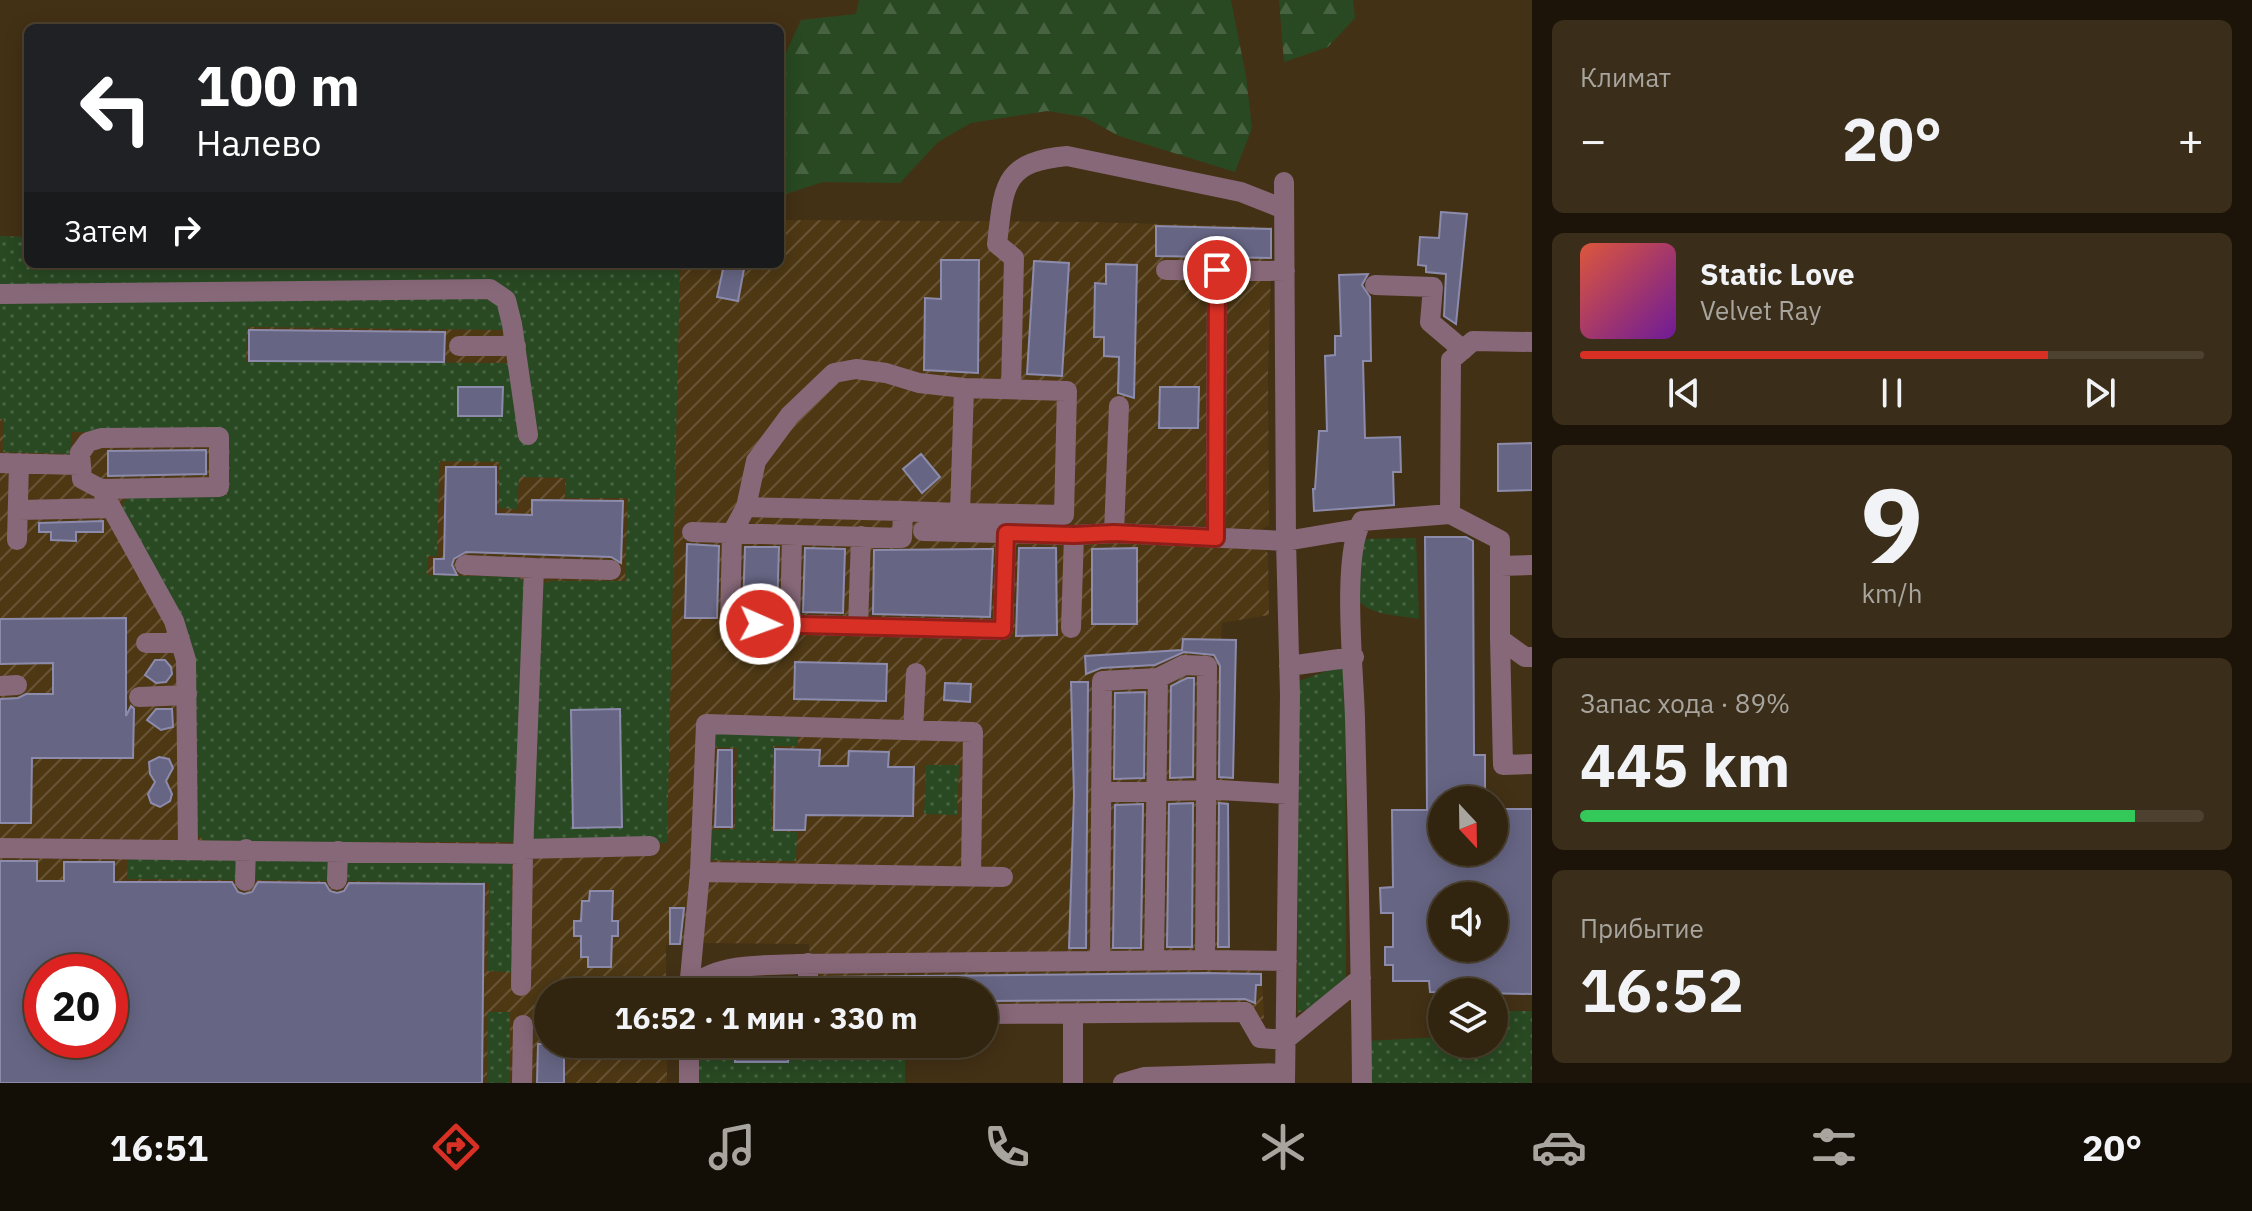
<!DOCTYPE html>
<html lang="ru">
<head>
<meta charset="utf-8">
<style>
  :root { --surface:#322510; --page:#3a2d19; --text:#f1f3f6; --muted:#a8a59f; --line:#4d4230; --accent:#d93025 }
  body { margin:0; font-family:"IBM Plex Sans",sans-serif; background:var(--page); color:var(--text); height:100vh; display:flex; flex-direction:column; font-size:30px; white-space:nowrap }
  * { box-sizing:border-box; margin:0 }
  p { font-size:26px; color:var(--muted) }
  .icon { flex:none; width:44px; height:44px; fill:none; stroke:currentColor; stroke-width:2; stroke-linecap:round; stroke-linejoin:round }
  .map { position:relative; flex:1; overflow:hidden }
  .side { display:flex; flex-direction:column; gap:20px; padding:20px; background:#1c1409; width:720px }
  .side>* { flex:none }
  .guide { position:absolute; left:24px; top:24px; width:760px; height:244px; border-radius:12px; box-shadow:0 4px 20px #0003,0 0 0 2px var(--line); background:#202124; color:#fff; overflow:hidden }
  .needle { width:52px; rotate:158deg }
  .controls { position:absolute; left:1428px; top:786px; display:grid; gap:16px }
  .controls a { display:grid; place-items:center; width:80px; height:80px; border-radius:50%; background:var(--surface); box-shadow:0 4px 20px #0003,0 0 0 2px var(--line); font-size:40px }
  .speed { position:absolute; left:24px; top:954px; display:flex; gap:16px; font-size:40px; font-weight:700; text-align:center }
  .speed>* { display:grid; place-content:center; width:104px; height:104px; border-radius:50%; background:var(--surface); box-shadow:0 4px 20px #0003,0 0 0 2px var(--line); line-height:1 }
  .speed .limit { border:12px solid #d22; background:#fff; color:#111 }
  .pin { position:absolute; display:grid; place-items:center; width:68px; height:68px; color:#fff; margin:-34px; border:4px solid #fff; border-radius:50%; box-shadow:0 2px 8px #0007 }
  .me { position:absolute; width:88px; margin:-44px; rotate:92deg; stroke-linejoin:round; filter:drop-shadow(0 0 6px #0008) }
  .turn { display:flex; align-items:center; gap:28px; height:168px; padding:0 40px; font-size:36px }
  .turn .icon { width:104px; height:104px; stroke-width:2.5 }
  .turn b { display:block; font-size:56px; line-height:68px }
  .then { display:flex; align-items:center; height:76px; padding:0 40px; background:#0003; gap:16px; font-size:30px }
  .big { font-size:60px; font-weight:700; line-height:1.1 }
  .side .widget { flex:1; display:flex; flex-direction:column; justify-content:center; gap:12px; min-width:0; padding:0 28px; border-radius:12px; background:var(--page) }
  .side .dial { align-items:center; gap:0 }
  .dial b { font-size:104px; line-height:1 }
  .song { display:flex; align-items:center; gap:24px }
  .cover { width:96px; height:96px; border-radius:12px; background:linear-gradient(135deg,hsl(10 70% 55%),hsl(280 70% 35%)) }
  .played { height:8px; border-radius:4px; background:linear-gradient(90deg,var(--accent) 75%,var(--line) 75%) }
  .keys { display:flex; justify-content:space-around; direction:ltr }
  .heat { display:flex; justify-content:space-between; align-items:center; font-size:44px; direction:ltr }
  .charge { height:12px; border-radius:6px; background:linear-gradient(90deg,#34c759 89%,var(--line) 0) }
  .trip { position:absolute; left:534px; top:978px; width:464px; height:80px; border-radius:40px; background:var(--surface); box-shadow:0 4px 20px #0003,0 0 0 2px var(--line); font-weight:700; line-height:80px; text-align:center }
  .tab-bar { display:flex; height:128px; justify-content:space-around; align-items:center; background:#140f06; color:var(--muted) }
  .tab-bar .icon { width:56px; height:56px }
  .tab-bar .active { color:var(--accent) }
  .tab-bar b { font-size:36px; color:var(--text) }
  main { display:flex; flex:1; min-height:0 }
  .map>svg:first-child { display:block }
  .industrial { fill:url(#industrial-furrows); fill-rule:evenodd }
  .grass { fill:url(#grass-dots) }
  .forest { fill:url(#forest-firs) }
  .building { fill:#666584; stroke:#8c8bac; stroke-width:2; fill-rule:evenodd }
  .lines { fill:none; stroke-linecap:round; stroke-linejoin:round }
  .minor { stroke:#876879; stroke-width:20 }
  .route-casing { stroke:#8d1f18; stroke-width:20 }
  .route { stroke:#d93025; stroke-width:14 }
</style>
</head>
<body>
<main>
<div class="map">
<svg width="1532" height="1083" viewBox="0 0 1532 1083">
  <defs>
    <pattern id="industrial-furrows" width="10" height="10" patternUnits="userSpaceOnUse" patternTransform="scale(2)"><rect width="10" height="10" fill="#4e3814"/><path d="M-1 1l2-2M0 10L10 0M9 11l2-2" fill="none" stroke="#685435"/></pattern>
    <pattern id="grass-dots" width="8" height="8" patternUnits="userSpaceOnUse" patternTransform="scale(2)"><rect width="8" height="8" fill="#284922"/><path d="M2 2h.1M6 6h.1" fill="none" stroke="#476341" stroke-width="1.8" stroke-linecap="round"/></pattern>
    <pattern id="forest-firs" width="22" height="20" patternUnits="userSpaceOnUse" patternTransform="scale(2)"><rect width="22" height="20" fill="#284922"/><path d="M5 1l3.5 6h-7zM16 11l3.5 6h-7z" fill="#476341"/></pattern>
  </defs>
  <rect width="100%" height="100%" fill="#433115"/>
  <path class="industrial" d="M780 220 1089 222 1272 227 1268 375 1269 525 1258 532 1268 554 1269 615 1222 623 1221 639 1236 640 1233 783 1228 796 1229 957 1261 958 1264 1019 984 1023V992H812L809 944 697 943 666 945V992H548V1044H667V1083H0V236L28 237V264H780ZM42 972H110V1040H42Z"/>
  <path class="grass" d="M0 236 28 237V264H680L667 843 531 842 535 766 539 586 549 581H625L628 498H565V478L519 477 517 509 499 508V462L439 461 437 556H428V575L517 577 527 583 518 842H207C198 837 192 830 191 819L192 653 181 622 123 519C120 508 123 500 132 494L227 495 230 435 72 432 70 454 3 452 4 419H0V300L384 292 484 294C501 301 504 313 505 330L247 327 246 362 512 363 522 437 535 436C534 413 520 306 506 292 498 285 486 284 476 283L0 288Z
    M1416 538 1419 619C1397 615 1369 616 1355 597L1360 539Z
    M1345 668 1346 977 1310 1008 1297 1013 1299 681 1329 670Z
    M709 732 798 734V746H773L771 831 797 832 796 861 707 860 708 830 735 829 737 748 709 747Z
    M926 765H959L957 815 924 814Z
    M128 857 241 858V880L127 879Z
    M250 858 332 859 331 881 250 880Z
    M344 859 512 860 511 972 488 971 489 883 343 881Z
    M1494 1011H1532V1083H1367L1365 1041 1442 1037V1044H1494Z
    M488 1012H510V1083H487Z
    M699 1044H905V1083H699Z"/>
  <path class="forest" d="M859 0H1231L1246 76 1252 128 1235 172 1119 136 1084 117 1047 111 971 123 938 142 900 183 823 182 780 196V93L785 55 801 20 856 14Z
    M1279 0H1353L1355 18 1328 47 1284 62Z"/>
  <path class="building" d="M1441 212 1467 214 1456 324 1444 316 1446 274 1426 272V266L1418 265 1420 237 1439 238Z
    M1156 226 1271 229V258L1156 256Z
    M941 260H979L978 373 924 370 925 298 941 299Z
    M1034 261 1069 263 1062 376 1027 374Z
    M1106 264 1137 265 1134 398 1118 393 1119 357 1104 356V337H1094L1095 283 1106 284Z
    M724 265 744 269 738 301 717 297Z
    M1368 274 1362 285 1370 297 1371 361H1363L1365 438 1400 437 1401 472H1393L1394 505 1314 511 1313 489H1315L1319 431H1327L1325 356 1335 355V336H1341L1339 275Z
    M249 330 445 332 444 362 249 361Z
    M458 387H503L502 416H458Z
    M1160 387H1199L1198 428H1159Z
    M1532 443V490L1498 491V444Z
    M206 450V474L108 476V451Z
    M921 454 940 477 922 493 903 469Z
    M446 467H496V514L532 515V500L623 501 621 563 611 557 466 552 454 559 452 565 457 575 434 574V559H444Z
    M103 521V532H76V541L51 540V532H39V523Z
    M1425 537H1466L1473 541 1474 755H1485V800H1442V852H1494V809H1532V994L1430 992 1429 981H1393V965H1385V947H1393V913H1381L1380 888 1393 887 1392 810H1427ZM1442 896H1494V948H1442Z
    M687 544 719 546 717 618H685Z
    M745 547H779L777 611 743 610Z
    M805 548 845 549 843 613 803 612Z
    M1019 548H1056L1057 635 1016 636Z
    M1137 548V624H1092V549Z
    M986 549H993L990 617 873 614 874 550Z
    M126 618V716L131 706 134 709 133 758H32L31 823H0V699L18 698 26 694H53V663L0 664V619Z
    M1183 639 1236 640 1233 778 1219 777 1220 666 1214 655 1184 652 1155 665 1101 668 1086 674 1085 656 1182 650Z
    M155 660H165L171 667 172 674 166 682 156 683 145 675Z
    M795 662 887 664 886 701 794 699Z
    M1187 678H1194L1193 777 1170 778 1171 686Z
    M1071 682H1088L1086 948H1069L1074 795Z
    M945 683 971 684 970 702 944 700Z
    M1145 692 1144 778 1114 779 1115 693Z
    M156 709H172L173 727 161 730 147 720Z
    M620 709 622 827 573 828 571 710Z
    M775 749 820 750 819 766H848L849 751 889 752 888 767H914L913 816 806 815 805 830H774Z
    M718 750H732V827H715Z
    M159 757 169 759 173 768 166 781 172 794 170 801 160 807 151 803 148 794 155 782 150 774 149 762Z
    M1193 803 1192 947H1167L1169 804Z
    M1219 803 1228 804 1229 947H1218Z
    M1143 804 1141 948H1113L1115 805Z
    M0 861H37V881H64V862H114V882H232L238 892 244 894 252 892 258 882 325 883 330 891 337 893 344 891 349 883 484 884 482 1083H0ZM42 972H110V1040H42Z
    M590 891H613L612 921H618V936H612L611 967H588V957H581V936H574V921H581L582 901H589Z
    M670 908H684L680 944H670Z
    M1205 973 1261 974V985H1256L1255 1003 1245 999 984 1001V992H821V977Z
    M795 977V991L735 992V981Z
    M538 1044H564V1083H537Z
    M735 1044H789L788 1062H735Z"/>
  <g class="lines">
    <path class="minor" d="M1284 182 1286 541 1290 695 1285 1083
      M1166 270 1285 271
      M1375 285 1433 287 1430 322 1463 350
      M0 294 490 289 506 300 512 324 528 435
      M459 346H516
      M964 388 919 383 886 373 856 369 834 373 790 415 756 461 746 507 732 533 730 623 1003 630 1006 533
      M964 388 1067 391 1064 515 960 513Z
      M1011 389 1014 258 997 244C1004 186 1002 162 1067 156L1241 192 1284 209
      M0 463 79 465
      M101 489 82 479 80 453 88 442 101 438 219 437V487L101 489 174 621 186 660 188 849
      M746 507 903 511
      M19 510 111 508
      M1450 514 1500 540V639L1525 657H1532
      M923 531 1074 535 1114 533 1286 541 1357 529
      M692 532 902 538 903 511 960 513
      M1114 533 1119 406
      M1216 538 1217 270
      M17 540 19 463
      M465 565 534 568
      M1500 566 1532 565
      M790 625 792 535
      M858 627 861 536
      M1071 628 1074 535
      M1500 639 1503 765 1532 764
      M146 643H181
      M1289 666 1354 657
      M1158 678 1184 665 1207 666 1205 960
      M0 686 17 685
      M139 697 187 695
      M913 730 916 673
      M1102 792 1220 790 1287 794
      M0 848 523 854 534 568 611 570
      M523 849 650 846
      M700 872 706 724 973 732 971 877
      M337 880 338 851
      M245 881 246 849
      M1100 961 1102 681 1158 678 1154 960
      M521 986 523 854
      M689 989 700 872 1003 877
      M689 992V989C716 962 761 966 797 964L1205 960 1287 961
      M808 992V963
      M984 1014 1245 1012 1260 1038 1285 1040 1361 978
      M689 1044V1083
      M522 1083 523 1025
      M1073 1083V1014
      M1123 1083 1144 1077 1285 1073
      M1362 1083C1361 962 1358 840 1355 719 1354 674 1341 555 1362 521L1450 514 1451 360 1473 341 1532 342"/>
  </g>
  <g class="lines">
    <defs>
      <path id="route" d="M760 624 1003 630 1006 533 1074 535 1114 533 1216 538 1217 270"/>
    </defs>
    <use href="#route" class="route-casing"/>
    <use href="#route" class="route"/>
  </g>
</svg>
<div class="controls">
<a><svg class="needle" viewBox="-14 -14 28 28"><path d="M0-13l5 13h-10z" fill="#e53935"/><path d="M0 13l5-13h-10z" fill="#a8a59f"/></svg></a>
<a><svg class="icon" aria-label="sound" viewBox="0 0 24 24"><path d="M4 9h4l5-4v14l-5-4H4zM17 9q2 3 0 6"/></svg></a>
<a><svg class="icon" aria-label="layers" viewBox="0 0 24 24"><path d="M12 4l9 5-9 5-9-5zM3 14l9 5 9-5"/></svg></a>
</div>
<div class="speed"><div class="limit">20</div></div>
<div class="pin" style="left:1217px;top:270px;background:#d93025"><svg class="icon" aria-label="arrive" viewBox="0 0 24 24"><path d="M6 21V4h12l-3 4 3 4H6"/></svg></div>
<svg class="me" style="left:760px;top:624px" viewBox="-20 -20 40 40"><circle r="17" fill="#d93025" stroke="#fff" stroke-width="3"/><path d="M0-11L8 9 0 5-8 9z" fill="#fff"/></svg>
<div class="trip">16:52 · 1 мин · 330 m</div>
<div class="guide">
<div class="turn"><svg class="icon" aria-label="left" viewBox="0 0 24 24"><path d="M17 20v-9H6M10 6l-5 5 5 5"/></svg><div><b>100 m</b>Налево</div></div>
<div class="then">Затем<svg class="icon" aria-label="right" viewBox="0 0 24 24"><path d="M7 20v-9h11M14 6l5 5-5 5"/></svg></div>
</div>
</div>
<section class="side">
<div class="widget"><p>Климат</p>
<div class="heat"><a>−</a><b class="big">20°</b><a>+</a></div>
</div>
<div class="widget">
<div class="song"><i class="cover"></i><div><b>Static Love</b><p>Velvet Ray</p></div></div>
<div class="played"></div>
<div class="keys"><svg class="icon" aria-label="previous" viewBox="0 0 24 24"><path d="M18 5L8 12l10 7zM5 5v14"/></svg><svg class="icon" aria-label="pause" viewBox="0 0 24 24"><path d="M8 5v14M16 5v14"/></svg><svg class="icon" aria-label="next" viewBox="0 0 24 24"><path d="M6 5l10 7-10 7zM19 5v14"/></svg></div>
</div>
<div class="widget dial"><b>9</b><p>km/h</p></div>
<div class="widget"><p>Запас хода · 89%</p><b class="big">445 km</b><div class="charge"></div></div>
<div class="widget"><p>Прибытие</p><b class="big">16:52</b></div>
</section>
</main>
<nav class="tab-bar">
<b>16:51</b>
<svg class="icon active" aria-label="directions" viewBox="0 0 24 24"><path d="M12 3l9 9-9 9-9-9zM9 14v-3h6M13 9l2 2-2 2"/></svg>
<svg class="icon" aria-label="music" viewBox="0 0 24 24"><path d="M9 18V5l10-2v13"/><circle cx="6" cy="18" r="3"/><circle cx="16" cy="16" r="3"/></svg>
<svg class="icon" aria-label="phone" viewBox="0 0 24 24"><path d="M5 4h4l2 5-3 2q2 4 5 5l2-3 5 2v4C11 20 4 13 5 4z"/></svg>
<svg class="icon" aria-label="climate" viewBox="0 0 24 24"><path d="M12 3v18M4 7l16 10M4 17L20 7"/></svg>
<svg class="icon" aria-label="car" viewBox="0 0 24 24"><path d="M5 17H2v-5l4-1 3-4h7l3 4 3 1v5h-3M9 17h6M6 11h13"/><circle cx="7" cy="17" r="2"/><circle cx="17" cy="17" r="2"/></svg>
<svg class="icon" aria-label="filters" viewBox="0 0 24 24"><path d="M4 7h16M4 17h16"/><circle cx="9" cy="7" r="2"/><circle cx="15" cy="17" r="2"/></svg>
<b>20°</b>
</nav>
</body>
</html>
